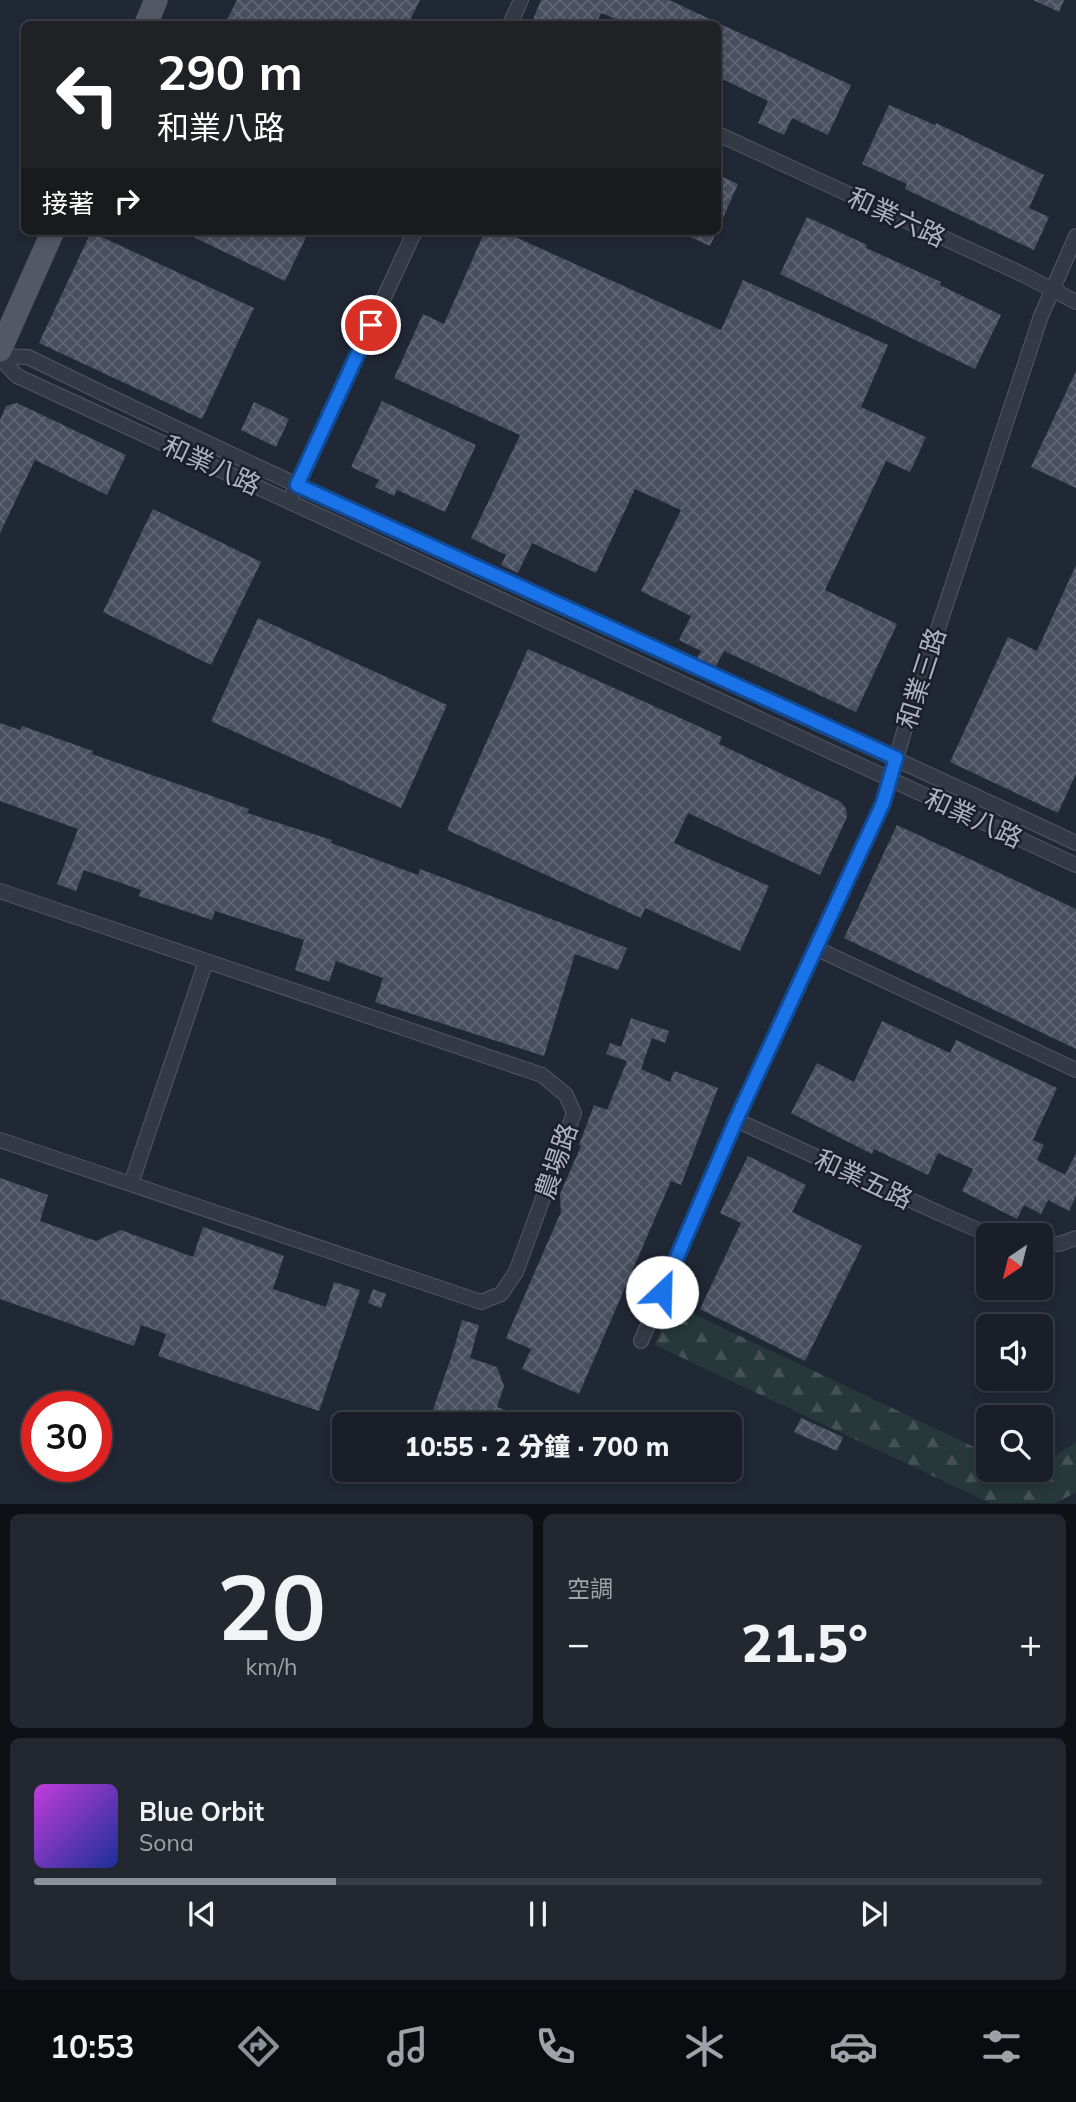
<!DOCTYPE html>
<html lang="zh-TW">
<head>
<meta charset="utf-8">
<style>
  :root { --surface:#191e28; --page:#222730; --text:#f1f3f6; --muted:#9fa2a8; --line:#373c45; --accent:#8c9099 }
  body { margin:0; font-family:Mulish,"Noto Sans TC",sans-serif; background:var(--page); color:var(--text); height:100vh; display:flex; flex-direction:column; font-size:26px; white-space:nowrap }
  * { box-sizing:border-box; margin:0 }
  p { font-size:23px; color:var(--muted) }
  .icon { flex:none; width:38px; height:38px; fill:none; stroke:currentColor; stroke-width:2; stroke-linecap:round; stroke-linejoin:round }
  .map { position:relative; height:1504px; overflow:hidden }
  .drawer { display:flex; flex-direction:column; gap:10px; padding:10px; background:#0e1016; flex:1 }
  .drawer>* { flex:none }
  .banner { position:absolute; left:21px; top:21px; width:700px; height:214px; border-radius:10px; box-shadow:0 4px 10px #0003,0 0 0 2px var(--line); background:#202124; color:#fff; overflow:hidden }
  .needle { width:46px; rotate:215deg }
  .tools { position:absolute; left:976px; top:1223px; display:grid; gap:14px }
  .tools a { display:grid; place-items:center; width:77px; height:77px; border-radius:10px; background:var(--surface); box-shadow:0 4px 10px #0003,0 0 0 2px var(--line); font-size:35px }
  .speed { position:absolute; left:21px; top:1391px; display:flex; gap:14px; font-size:35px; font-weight:700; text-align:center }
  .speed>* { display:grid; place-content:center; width:91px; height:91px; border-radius:50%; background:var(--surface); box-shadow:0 4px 10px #0003,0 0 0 2px var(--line); line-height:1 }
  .speed .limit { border:10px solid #d22; background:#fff; color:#111 }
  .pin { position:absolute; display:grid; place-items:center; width:60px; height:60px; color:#fff; margin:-30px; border:4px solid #fff; border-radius:50%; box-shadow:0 2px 7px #0007 }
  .me { position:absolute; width:77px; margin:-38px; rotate:24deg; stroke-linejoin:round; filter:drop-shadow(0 0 5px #0008) }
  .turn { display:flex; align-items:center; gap:24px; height:147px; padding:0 21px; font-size:32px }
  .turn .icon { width:91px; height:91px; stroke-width:2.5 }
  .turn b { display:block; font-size:49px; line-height:60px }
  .then { display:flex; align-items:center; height:66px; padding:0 21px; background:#0003; gap:14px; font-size:26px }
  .big { font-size:52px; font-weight:800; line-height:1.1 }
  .drawer .tile { flex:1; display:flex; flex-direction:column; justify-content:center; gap:10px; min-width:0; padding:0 24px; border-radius:10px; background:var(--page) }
  .drawer .dial { align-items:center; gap:0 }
  .dial b { font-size:91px; line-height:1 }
  .song { display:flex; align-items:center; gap:21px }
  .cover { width:84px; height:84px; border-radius:10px; background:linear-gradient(135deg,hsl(290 70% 55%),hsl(230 70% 35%)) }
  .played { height:7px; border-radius:4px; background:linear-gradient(90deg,var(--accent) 30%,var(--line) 30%) }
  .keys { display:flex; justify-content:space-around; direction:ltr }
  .heat { display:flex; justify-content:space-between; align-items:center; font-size:38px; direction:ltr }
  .drawer .tiles { flex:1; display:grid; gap:10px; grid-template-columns:1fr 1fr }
  .tile:last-child { grid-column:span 2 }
  .trip { position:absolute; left:332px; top:1412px; width:410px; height:70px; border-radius:10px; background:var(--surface); box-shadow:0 4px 10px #0003,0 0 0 2px var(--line); font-weight:800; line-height:70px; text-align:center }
  .tabs { display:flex; height:112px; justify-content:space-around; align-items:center; background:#0a0c10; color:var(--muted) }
  .tabs .icon { width:49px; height:49px }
  .tabs .current { color:var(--accent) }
  .tabs b { font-size:32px; color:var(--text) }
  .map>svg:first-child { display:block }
  .forest { fill:url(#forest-firs) }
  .building { fill:url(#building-cross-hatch) }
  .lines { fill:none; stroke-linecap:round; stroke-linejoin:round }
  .minor-casing { stroke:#525763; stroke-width:16 }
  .primary-casing { stroke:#3e434f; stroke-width:24 }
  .minor { stroke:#343a45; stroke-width:14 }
  .primary { stroke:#525965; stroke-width:23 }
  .route-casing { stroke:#114b97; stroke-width:18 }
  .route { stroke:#1a73e8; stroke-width:12 }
  .labels { text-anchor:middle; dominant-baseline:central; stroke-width:5; stroke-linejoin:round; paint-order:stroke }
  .street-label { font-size:26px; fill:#afb4c2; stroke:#1a1f2a }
</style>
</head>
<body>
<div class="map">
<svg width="1076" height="1504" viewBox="0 0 1076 1504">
  <defs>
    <pattern id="forest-firs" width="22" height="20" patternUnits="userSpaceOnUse" patternTransform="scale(1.75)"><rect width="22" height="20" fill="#27383a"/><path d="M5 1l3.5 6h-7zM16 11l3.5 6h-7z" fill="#445255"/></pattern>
    <pattern id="building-cross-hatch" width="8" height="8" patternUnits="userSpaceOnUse" patternTransform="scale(1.75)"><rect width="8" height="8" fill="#474e5d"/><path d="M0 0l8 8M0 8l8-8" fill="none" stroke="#5f6573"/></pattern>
  </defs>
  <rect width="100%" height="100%" fill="#212835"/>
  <path class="forest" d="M672 1304 989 1454V1470H1023L1029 1473 1041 1470V1465L1076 1442V1492L1056 1503H990L655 1345Z"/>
  <path class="building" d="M237 0H420L408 24H225Z
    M541 0H669L851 85 828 135 792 118 784 135 758 123 768 101 718 77V24H628L601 13 596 24H531Z
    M1033 0H1064L1059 12Z
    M889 105 935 125 936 123 1044 175 1029 208 1049 217 1034 250 905 189 907 184 862 164Z
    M718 175 738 184 718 229Z
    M807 217 867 245 866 248 941 282 940 285 1001 315 975 369 780 274Z
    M181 231H309L285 281Z
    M485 231H502L721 330 743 280 888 345 861 407 926 437 910 472 886 461 825 590 897 624 856 712 724 651 716 666 697 658 701 651 679 640 691 616 641 591 681 510 635 489 596 573 532 543 518 573 501 565 506 555 471 538 520 435 394 378 423 314 444 324Z
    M677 231H717L710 246Z
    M91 232 254 308 202 419 39 343Z
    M1076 371V488L1031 467Z
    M382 401 476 445 445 512 397 490 394 496 375 487 379 480 351 467Z
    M254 402 289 419 276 447 241 430Z
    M17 403 126 455 107 495 35 460 0 533V420L6 406Z
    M153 509 261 562 211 665 103 612Z
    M1076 565V774L1058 813 950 762 1008 637 1037 651Z
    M258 618 447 705 401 808 211 721Z
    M528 649 722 737 719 744 841 802 846 809 847 817 820 875 688 813 674 843 769 886 740 951 645 908 641 918 447 830Z
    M0 723 20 730 22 726 93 751 92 754 249 809 247 813 332 840 331 843 418 875 420 869 627 948 618 970 575 954 544 1056 375 1002 383 978 336 961 329 982 295 970 304 940 215 911 212 920 139 896 141 890 84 870 76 891 57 884 78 829 0 801Z
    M897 825 1076 909V1049L844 938Z
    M631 1018 669 1031 665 1043 652 1038 641 1069 670 1082 674 1071 718 1088 681 1185 671 1181 579 1394 522 1369 531 1349 506 1338 561 1212 560 1194 581 1146 579 1145 594 1105 607 1110 627 1061 606 1054 610 1043 621 1047Z
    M882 1021 950 1053 956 1040 1057 1088 1033 1140 1044 1145 1037 1160 1065 1175 1076 1153V1196L1069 1211 1048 1200 1041 1214 1024 1205 1017 1219 962 1191 973 1169 938 1153 928 1175 874 1149 872 1154 791 1113 817 1063 854 1082Z
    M748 1156 806 1185 792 1212 862 1246 805 1361 700 1309 741 1223 720 1213Z
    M0 1178 48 1195 40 1221 96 1241 121 1230 193 1257 203 1227 284 1256 273 1289 326 1307 334 1282 360 1290 319 1411 158 1356 166 1334 141 1325 134 1346 0 1299Z
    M373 1289 386 1294 381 1308 368 1303Z
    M462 1320 479 1325 470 1358 497 1367 504 1386 497 1407 543 1423 542 1424H428L453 1352Z
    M801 1418 843 1437 837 1451 794 1432Z"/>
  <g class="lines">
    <defs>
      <path id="minor" d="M510 24 521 0
        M718 134 1024 275 1076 302
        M0 356 28 357C374 526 728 679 1076 843
        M0 358 17 376 1076 865
        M293 493 415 231
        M0 891 542 1075 566 1095 574 1113 516 1272 501 1294 481 1302 0 1140
        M815 948 1076 1070
        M736 1120 941 1214 992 1236
        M131 1184 206 961
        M1041 1244H1059L1076 1238
        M641 1341 736 1120 883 803 903 735 1041 316 1076 236"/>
      <path id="primary" d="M146 24 156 0
        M0 350 53 231"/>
    </defs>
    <use href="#minor" class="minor-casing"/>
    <use href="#primary" class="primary-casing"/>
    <use href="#minor" class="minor"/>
    <use href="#primary" class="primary"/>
  </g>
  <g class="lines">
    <defs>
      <path id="route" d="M371 325 297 485 896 758 883 803 736 1120 662 1292"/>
    </defs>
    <use href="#route" class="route-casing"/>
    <use href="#route" class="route"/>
  </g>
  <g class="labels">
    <g class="street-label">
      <text transform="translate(897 217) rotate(25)">和業六路</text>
      <text transform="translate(212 465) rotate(25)">和業八路</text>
      <text transform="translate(921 678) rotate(-72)">和業三路</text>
      <text transform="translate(974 818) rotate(25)">和業八路</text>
      <text transform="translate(556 1161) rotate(-71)">農場路</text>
      <text transform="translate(864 1179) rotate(25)">和業五路</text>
    </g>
  </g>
</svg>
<div class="tools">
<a><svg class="needle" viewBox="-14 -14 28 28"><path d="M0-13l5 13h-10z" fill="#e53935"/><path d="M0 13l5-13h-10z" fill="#9fa2a8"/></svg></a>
<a><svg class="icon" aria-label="sound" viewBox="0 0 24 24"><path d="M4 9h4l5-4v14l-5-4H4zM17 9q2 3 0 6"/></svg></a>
<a><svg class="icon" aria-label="search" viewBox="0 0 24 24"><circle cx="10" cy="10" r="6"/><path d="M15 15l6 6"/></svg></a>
</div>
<div class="speed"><div class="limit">30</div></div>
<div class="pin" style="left:371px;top:325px;background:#d93025"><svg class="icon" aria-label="arrive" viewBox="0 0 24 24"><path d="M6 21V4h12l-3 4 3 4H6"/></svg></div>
<svg class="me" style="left:662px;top:1292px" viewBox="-20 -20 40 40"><circle r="19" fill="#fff"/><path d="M0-13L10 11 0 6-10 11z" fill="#1a73e8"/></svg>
<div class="trip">10:55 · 2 分鐘 · 700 m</div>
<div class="banner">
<div class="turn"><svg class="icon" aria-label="left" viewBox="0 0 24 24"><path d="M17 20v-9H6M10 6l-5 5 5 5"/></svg><div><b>290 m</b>和業八路</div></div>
<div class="then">接著<svg class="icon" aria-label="right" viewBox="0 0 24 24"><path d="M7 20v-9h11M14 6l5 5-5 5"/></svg></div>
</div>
</div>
<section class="drawer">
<div class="tiles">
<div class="tile dial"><b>20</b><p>km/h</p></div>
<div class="tile"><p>空調</p>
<div class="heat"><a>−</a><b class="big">21.5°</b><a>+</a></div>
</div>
<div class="tile">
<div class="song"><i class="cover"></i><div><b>Blue Orbit</b><p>Sona</p></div></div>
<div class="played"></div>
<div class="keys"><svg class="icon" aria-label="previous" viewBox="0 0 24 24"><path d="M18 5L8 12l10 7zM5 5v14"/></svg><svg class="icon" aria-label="pause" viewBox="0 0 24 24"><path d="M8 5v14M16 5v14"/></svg><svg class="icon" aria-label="next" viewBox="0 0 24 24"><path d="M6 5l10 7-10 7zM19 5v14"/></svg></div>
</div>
</div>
</section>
<nav class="tabs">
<b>10:53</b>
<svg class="icon current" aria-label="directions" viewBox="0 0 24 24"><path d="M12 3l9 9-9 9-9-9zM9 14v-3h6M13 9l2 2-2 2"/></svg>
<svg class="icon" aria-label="music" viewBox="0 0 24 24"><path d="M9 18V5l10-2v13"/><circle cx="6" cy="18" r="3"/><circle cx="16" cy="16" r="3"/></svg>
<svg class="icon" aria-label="phone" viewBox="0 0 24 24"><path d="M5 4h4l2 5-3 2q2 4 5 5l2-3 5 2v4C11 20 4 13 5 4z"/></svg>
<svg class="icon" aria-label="climate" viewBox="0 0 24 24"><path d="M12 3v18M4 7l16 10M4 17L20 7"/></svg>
<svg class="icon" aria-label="car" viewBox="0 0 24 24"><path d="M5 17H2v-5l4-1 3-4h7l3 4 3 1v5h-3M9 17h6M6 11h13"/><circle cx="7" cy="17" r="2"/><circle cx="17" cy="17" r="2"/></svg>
<svg class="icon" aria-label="filters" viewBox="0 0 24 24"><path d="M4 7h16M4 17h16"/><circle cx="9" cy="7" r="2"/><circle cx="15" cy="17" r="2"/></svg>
</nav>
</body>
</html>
